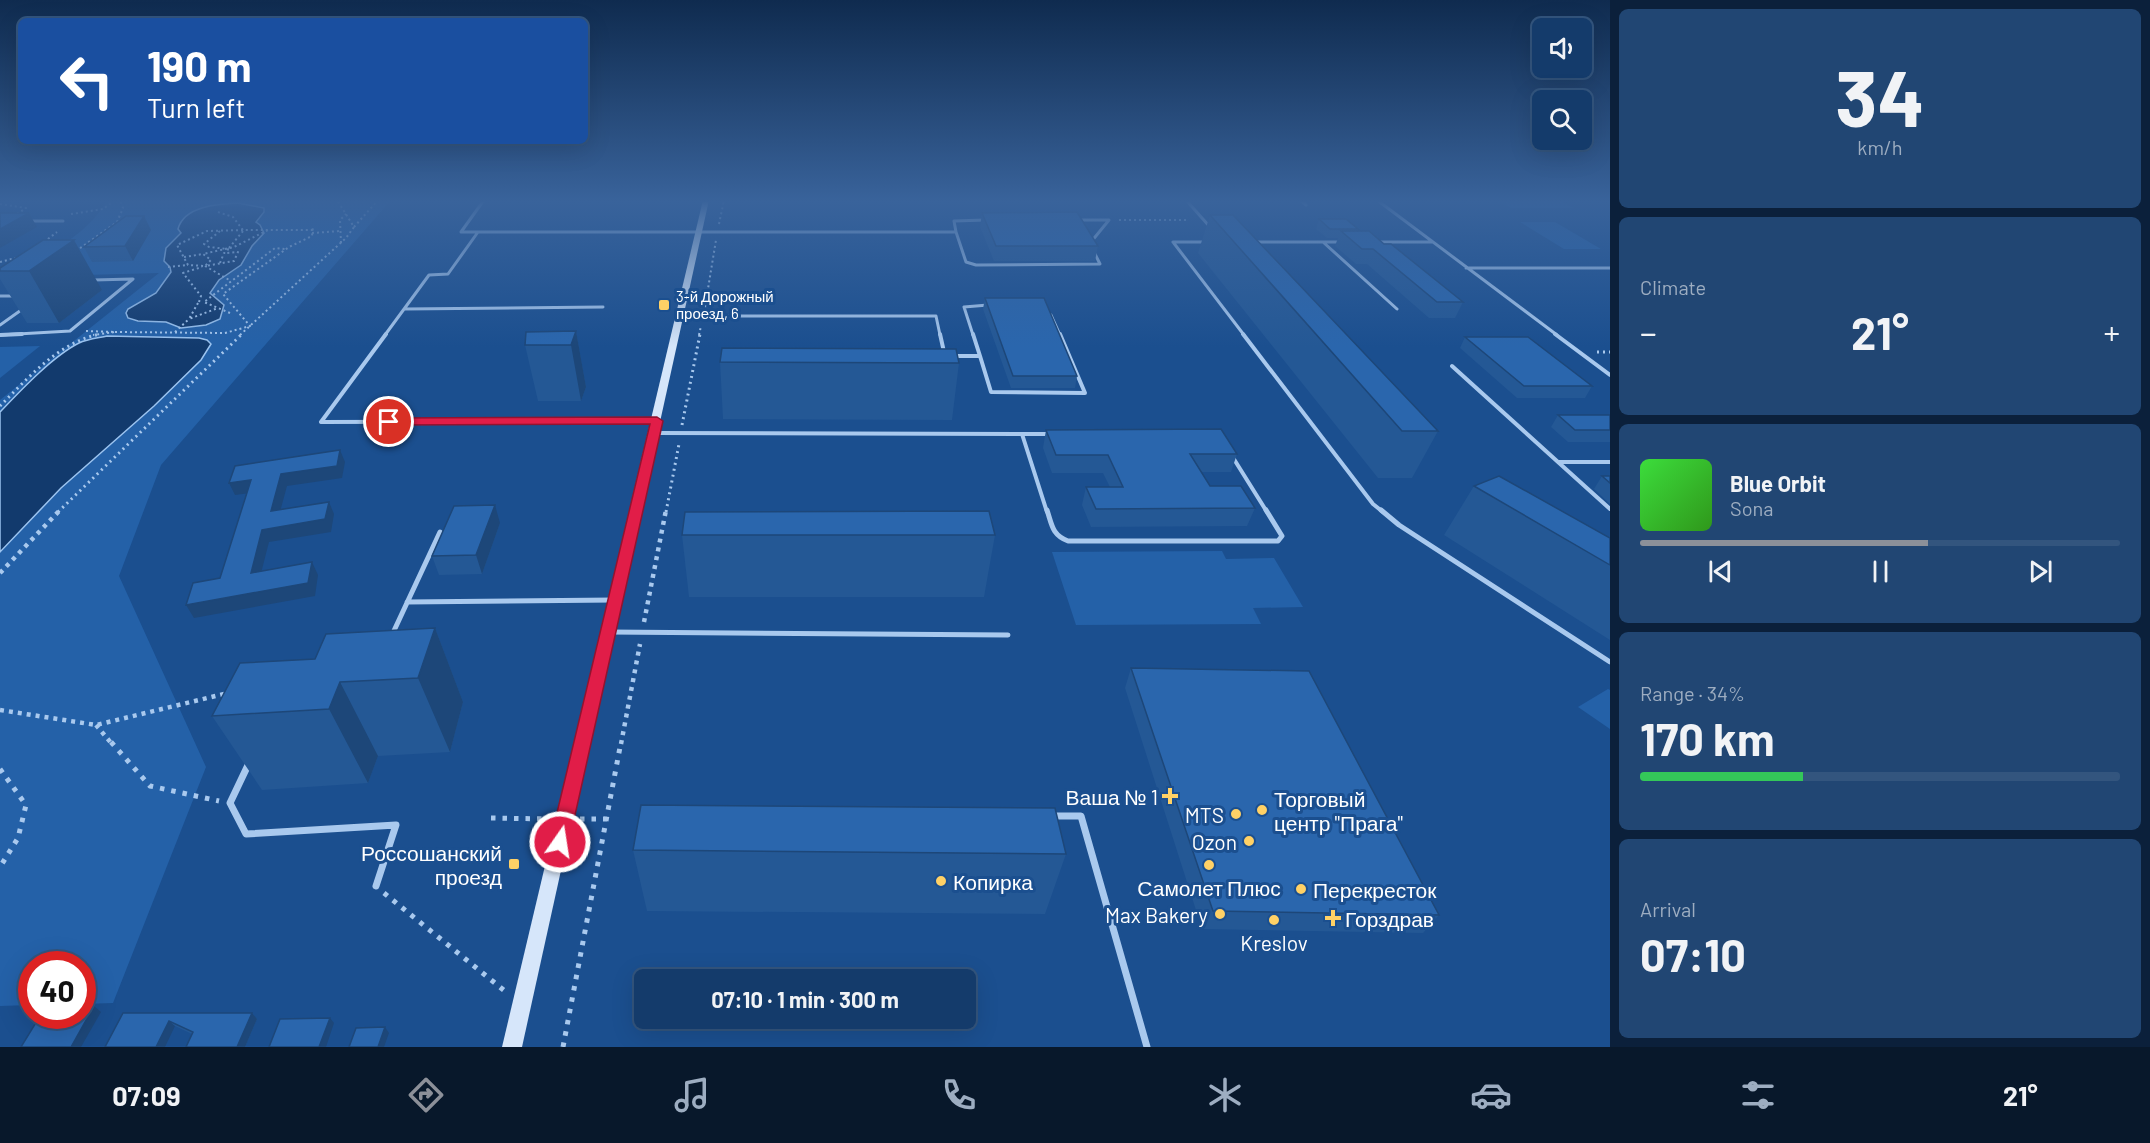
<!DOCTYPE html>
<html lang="en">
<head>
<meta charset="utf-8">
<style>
  :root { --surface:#143b6b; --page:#214673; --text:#f1f3f6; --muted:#9dadc1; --line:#33557e; --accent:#8c9099 }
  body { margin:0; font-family:Barlow,sans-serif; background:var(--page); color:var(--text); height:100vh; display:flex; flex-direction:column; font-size:22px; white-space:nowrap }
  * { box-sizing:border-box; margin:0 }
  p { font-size:20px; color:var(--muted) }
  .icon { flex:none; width:33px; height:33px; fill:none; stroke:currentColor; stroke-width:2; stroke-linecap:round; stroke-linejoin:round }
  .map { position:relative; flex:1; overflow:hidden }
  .details { display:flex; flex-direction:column; gap:9px; padding:9px; background:#0b203b; width:540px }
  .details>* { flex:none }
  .hud { position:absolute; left:18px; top:18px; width:570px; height:126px; border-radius:9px; box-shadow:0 6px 24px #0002,0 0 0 2px var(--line); background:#1a4fa0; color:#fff; overflow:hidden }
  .buttons { position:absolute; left:1532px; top:18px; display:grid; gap:12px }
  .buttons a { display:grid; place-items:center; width:60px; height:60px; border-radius:9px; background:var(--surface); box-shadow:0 6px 24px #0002,0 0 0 2px var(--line); font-size:30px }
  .speed { position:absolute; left:18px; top:951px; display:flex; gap:12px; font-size:30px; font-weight:700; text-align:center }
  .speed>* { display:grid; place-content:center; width:78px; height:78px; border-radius:50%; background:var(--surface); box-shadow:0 6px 24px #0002,0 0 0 2px var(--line); line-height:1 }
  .speed .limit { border:9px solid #d22; background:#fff; color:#111 }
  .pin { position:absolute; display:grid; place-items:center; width:51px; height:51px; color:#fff; margin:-26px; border:3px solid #fff; border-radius:50%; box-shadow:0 2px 6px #0007 }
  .me { position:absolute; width:66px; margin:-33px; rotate:13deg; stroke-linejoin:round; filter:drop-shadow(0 0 4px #0008) }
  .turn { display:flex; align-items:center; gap:21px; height:126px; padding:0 30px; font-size:27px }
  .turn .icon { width:78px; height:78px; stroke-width:2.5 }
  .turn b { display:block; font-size:42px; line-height:51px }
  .big { font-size:45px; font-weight:700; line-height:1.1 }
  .details .widget { flex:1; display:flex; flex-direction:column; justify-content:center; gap:9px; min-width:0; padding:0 21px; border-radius:9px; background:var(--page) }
  .details .dial { align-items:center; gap:0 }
  .dial b { font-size:78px; line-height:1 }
  .song { display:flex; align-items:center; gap:18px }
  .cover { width:72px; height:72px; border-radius:9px; background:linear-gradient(135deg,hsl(120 70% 55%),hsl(110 70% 35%)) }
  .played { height:6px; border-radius:3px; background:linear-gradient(90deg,var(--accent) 60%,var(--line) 60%) }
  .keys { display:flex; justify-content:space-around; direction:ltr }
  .heat { display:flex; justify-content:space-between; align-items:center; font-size:33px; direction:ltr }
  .charge { height:9px; border-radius:4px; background:linear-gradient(90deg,#34c759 34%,var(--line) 0) }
  .trip { position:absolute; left:634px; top:969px; width:342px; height:60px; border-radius:9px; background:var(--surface); box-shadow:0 6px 24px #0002,0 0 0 2px var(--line); font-weight:700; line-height:60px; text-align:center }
  .menu { display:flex; height:96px; justify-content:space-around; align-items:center; background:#08182b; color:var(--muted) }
  .menu .icon { width:42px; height:42px }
  .menu .current { color:var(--accent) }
  .menu b { font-size:27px; color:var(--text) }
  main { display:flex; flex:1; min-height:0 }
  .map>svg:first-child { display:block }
  .green { fill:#2461a8 }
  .water { fill:#123a6d; stroke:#9cc4f0; stroke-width:1.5 }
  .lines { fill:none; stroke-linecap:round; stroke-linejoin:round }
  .path-far3 { stroke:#a9c9ee; stroke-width:2; stroke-dasharray:2 3; stroke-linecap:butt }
  .path-far2 { stroke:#a9c9ee; stroke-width:3; stroke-dasharray:2 4; stroke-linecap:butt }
  .path-far1 { stroke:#a9c9ee; stroke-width:4.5; stroke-dasharray:4 5; stroke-linecap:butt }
  .path { stroke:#a9c9ee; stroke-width:5; stroke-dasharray:4.5 7; stroke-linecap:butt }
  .lane-far3 { stroke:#a9c9ee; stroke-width:3 }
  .lane-far2 { stroke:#a9c9ee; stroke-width:4 }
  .lane-far1 { stroke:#a9c9ee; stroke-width:5 }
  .lane { stroke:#a9c9ee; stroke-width:7 }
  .secondary { fill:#d6e6fa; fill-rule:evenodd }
  .wall { fill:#245895 }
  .shaded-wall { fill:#1d4779 }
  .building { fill:#2a66ad; stroke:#1d4779; stroke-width:1.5 }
  .route { fill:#e11d48; stroke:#92132f; stroke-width:1.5 }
  .poi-dot { fill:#ffd166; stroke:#1b4f8f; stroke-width:2 }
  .labels { text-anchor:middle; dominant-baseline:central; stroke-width:6; stroke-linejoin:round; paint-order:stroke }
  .far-poi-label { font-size:15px; fill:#fff; stroke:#1b4f8f; text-anchor:start }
  .near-poi-label { font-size:21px; fill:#fff; stroke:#1b4f8f; text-anchor:end }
</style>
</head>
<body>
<main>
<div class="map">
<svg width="1610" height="1047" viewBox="0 0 1610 1047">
  <rect width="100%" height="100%" fill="#1b4f8f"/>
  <path class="green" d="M107 200H391L161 465 119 576 206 767 113 1003 83 1004 82 964H32L31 1005 0 1006V400L159 273 11 277C43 256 89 235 107 200Z
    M1497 200H1559L1574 208H1511Z
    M1520 222H1555L1601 249H1564Z
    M40 346 0 378V347Z
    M1222 551 1226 559 1274 558 1303 607 1253 608 1261 624 1076 625 1052 552Z
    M1608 689 1610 690V729L1578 707Z"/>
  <path class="water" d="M238 203 264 208V212L256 222 260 225 264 233 252 246 241 265 219 280 210 293 224 305 220 319 206 325 181 328 166 322 138 321 128 318 126 313 128 309 156 293 171 272 170 267 164 261 166 248 181 233 178 229C184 206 218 204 238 203Z
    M107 336 199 338 207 340 211 344 201 360 154 406 61 488 0 552V412C21 390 53 356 79 343 87 339 98 338 107 336Z"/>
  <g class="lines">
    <path class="path-far3" d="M0 204 26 208 17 214
      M218 212 233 217 243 230H313
      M71 214 103 209 115 200
      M1119 220H1189
      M719 224 724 200
      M354 227 378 200
      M243 230 207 231 177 245 188 265 205 266 211 260 203 254 234 247 268 230
      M220 231 204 244 209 247 228 249 227 253 238 252 234 261 205 266 231 281
      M312 233 340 231
      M44 242 57 232
      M341 243 340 220 346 214
      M229 248 243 231
      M76 251 117 222 123 208 120 200
      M184 257 203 254
      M0 262 20 257
      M220 263 224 253H227
      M168 267 188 265
      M199 302 201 296 183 273 202 267
      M198 303 189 319 218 308
      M705 307 716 240
      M230 313 204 302 275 248 285 249
      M86 331 115 332 93 335
      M115 332 225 333 250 326 223 294 289 247 312 236 313 226
      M175 332 189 319
      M240 335 346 238 354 227 337 200
      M699 335 701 326"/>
    <path class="path-far2" d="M1597 352H1610
      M0 406C28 378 60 341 101 334
      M682 425 700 334
      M58 512 242 334
      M666 512 679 444"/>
    <path class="path-far1" d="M0 573 60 510
      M644 622 666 510
      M0 710 96 725 228 693
      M96 725 112 744
      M621 744 640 644"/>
    <path class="path" d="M111 742 150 786 219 801
      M0 769 26 805 18 838 0 867
      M491 818 549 819
      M580 819H607
      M384 893 506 992
      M563 1047 621 742"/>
    <path class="lane-far3" d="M1186 200 1210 227
      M1300 200 1306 205
      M1377 200 1557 335
      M1077 220H1109L1091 242
      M30 221H63
      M478 232H956L966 262 976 265 1100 264 1094 252
      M956 232 954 221 985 220
      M1173 242 1244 335
      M1173 242H1207
      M1256 242H1340
      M1323 242 1397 309
      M1379 242H1433
      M1466 268H1610
      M0 296H15
      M404 309 603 307
      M1051 315 1060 335
      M680 316H936L940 335
      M0 325 24 308
      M0 335 70 331 133 279 93 280
      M385 335 429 275 448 274 478 232H461L484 200
      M973 335 964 307 988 305"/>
    <path class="lane-far2" d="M940 334 944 352
      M1243 334 1373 504 1383 512
      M1555 334 1610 375
      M0 335 22 334
      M953 356H980L973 334
      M980 356 991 392 1085 393 1060 334
      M1452 366 1558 462
      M321 422 654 421
      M321 422 386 334
      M654 433 1052 434
      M1022 434 1047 512
      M1232 456 1267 512
      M1610 462H1558L1610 509"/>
    <path class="lane-far1" d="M1047 510C1052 525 1052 535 1068 541H1278L1282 536 1266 510
      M1381 510 1399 525 1610 662
      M407 602 614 600
      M609 632 1008 635
      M392 635 440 532"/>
    <path class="lane" d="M249 763 230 803 246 834 396 825 376 886
      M1051 816H1081L1147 1047"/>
    <path class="secondary" d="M703 200H709L522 1047H502Z"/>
  </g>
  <path class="wall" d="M982 213 1098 246 1095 261H994L980 227Z
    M1210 215 1438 431 1412 478H1378L1198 253Z
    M144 216 151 230 133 261 92 262 84 247Z
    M1319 219 1358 229 1357 231 1384 244 1463 302 1455 318H1429L1367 264H1356L1335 246 1338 238H1327L1316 229Z
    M43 240 102 290 59 323H27L0 279V268Z
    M985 298 1077 376 1075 388H1011L983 309Z
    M576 331 586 387 581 401H538L525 345Z
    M1465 337 1592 386 1585 398H1517L1460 348Z
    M720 362 959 363 952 420 723 419Z
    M1558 415H1610V442H1568L1551 427Z
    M1046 430 1237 454 1231 472H1201L1210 486 1255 508 1247 526 1091 527 1082 505 1086 487H1110L1103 473H1052L1043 448Z
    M1602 476H1610V504L1594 489Z
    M1474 486 1610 538V640L1444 535Z
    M500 523 482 574 439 575 432 556Z
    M682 535H995L984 597H689Z
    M435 628 463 702 450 752 378 756 368 783 262 790 212 716 315 659Z
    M1131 668 1439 915 1423 933 1202 929 1125 688Z
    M633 850 1066 854 1045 914 647 911Z
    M123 1013H252L257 1019 245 1047H186L192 1034 175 1026Z"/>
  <path class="shaded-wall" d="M29 213 37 227 0 248V229Z
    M144 216 151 230 133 261 125 246Z
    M74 240 102 290 59 323 29 271Z
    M576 331 586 387 581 401 571 345Z
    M340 450 345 462 342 478 287 486 277 523 271 511 281 474Z
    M251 480 257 492 235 495 229 483Z
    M329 502 334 514 331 532 269 542 258 585 251 573 262 530Z
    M495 505 500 523 482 574 476 555Z
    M312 562 318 575 315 596 194 618 186 605Z
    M435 628 463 702 450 752 418 678Z
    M340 682 378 756 368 783 329 709Z
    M94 1006 101 1012 81 1047H71Z
    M252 1013 257 1019 245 1047H237Z
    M330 1018 334 1023 326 1047H319Z
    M169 1021 175 1026 165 1047H156Z
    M385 1027 389 1033 384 1047H378Z"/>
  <path class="building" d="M1077 212 1098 246H996L982 213Z
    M0 213H29L0 229Z
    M1210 215H1233L1438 431H1402Z
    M126 216H144L125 246 84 247Z
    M1319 219H1346L1358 229H1330Z
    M1341 231H1369L1384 244H1391L1463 302H1437L1373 249H1362Z
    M43 240H74L29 271H0V268Z
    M985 298H1044L1077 376H1013Z
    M576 331 571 345H525L526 332Z
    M1465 337H1528L1592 386H1524Z
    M722 348 956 349 959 363 720 362Z
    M1558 415H1610V430H1575Z
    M1221 429 1237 454H1190L1210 486H1241L1255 508 1096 509 1086 487H1123L1108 455H1056L1046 430Z
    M340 450 337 466 281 474 271 511 329 502 325 519 262 530 251 573 312 562 308 583 186 605 193 583 220 578 251 480 229 483 235 466Z
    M1499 476 1610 538V565L1474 486Z
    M1602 476H1610V483Z
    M495 505 476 555 432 556 454 506Z
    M989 511 995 535H682L685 512Z
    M435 628 418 678 340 682 329 709 212 716 240 663 315 659 326 634Z
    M1131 668 1309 671 1439 915 1213 911Z
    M641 805 1055 808 1066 854 633 850Z
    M82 1006H94L71 1047H21L40 1016H82Z
    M123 1013H252L237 1047H186L193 1032 169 1021 156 1047H105Z
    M330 1018 319 1047H269L280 1019Z
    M385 1027 378 1047H349L356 1028Z"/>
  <linearGradient id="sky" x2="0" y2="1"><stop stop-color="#0f2b4f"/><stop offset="0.58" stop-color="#39639b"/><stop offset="1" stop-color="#39639b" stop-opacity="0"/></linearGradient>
  <rect width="1610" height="347" fill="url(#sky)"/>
  <path class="route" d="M657 417 663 421 569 842 566 848 560 851 553 848 550 842 650 424 389 425 383 422 389 418Z"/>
  <g class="poi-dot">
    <rect x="658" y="299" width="12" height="12" rx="3"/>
    <path d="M1167 787h6v6h6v6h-6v6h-6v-6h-6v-6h6z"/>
    <circle cx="1262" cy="810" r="6"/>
    <circle cx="1236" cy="814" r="6"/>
    <circle cx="1249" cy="841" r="6"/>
    <rect x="508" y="858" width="12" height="12" rx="3"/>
    <circle cx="1209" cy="865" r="6"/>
    <circle cx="941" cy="881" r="6"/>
    <circle cx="1301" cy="889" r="6"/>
    <circle cx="1220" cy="914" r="6"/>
    <path d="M1330 909h6v6h6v6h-6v6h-6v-6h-6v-6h6z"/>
    <circle cx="1274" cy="920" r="6"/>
  </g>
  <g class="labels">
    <g class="far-poi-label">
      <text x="676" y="296">3-й Дорожный<tspan x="676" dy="17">проезд, 6</tspan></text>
    </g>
    <g class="near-poi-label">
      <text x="1158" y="796">Ваша № 1</text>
      <text x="1274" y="798" text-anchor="start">Торговый<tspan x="1274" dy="24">центр "Прага"</tspan></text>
      <text x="1224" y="814">MTS</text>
      <text x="1237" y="841">Ozon</text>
      <text x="502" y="852">Россошанский<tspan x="502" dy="24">проезд</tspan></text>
      <text x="953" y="881" text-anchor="start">Копирка</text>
      <text x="1209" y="887" text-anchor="middle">Самолет Плюс</text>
      <text x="1313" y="889" text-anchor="start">Перекресток</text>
      <text x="1208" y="914">Max Bakery</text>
      <text x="1345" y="918" text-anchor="start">Горздрав</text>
      <text x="1274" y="942" text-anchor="middle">Kreslov</text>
    </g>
  </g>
</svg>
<div class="buttons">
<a><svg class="icon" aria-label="sound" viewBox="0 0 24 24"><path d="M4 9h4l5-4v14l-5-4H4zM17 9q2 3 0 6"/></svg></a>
<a><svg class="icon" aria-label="search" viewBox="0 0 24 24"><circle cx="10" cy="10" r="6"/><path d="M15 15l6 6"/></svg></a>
</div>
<div class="speed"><div class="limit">40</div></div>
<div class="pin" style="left:389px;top:422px;background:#d93025"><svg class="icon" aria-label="arrive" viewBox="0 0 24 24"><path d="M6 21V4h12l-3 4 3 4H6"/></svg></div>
<svg class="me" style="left:560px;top:842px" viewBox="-20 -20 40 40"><circle r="17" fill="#e11d48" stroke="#fff" stroke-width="3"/><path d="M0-11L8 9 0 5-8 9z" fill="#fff"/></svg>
<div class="trip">07:10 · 1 min · 300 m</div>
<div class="hud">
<div class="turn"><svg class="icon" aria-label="left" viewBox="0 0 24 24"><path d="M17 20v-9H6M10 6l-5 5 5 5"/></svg><div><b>190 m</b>Turn left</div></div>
</div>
</div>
<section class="details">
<div class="widget dial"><b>34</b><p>km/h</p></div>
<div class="widget"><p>Climate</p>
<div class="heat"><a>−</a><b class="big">21°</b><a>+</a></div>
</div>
<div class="widget">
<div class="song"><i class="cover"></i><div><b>Blue Orbit</b><p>Sona</p></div></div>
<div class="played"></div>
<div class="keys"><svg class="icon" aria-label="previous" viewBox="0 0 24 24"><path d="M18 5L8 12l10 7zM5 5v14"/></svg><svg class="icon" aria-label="pause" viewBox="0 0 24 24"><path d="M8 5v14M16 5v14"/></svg><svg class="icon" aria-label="next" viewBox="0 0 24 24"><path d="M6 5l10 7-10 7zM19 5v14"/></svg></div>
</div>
<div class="widget"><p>Range · 34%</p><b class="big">170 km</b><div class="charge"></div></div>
<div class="widget"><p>Arrival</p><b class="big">07:10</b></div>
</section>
</main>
<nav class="menu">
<b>07:09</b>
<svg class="icon current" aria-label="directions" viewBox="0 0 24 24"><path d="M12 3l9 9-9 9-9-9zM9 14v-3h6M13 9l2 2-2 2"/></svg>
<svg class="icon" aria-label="music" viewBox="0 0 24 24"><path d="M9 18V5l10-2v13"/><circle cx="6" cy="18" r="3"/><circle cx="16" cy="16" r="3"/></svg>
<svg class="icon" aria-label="phone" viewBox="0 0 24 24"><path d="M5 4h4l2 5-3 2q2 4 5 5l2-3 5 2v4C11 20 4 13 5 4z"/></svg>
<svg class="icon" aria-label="climate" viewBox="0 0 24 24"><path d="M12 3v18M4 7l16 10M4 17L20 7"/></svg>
<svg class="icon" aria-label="car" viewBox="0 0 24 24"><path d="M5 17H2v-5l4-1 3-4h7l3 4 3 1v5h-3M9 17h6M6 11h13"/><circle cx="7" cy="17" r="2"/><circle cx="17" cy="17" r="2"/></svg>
<svg class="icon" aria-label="filters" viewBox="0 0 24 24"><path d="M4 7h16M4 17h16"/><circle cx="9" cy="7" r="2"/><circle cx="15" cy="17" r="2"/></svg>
<b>21°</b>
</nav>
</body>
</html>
